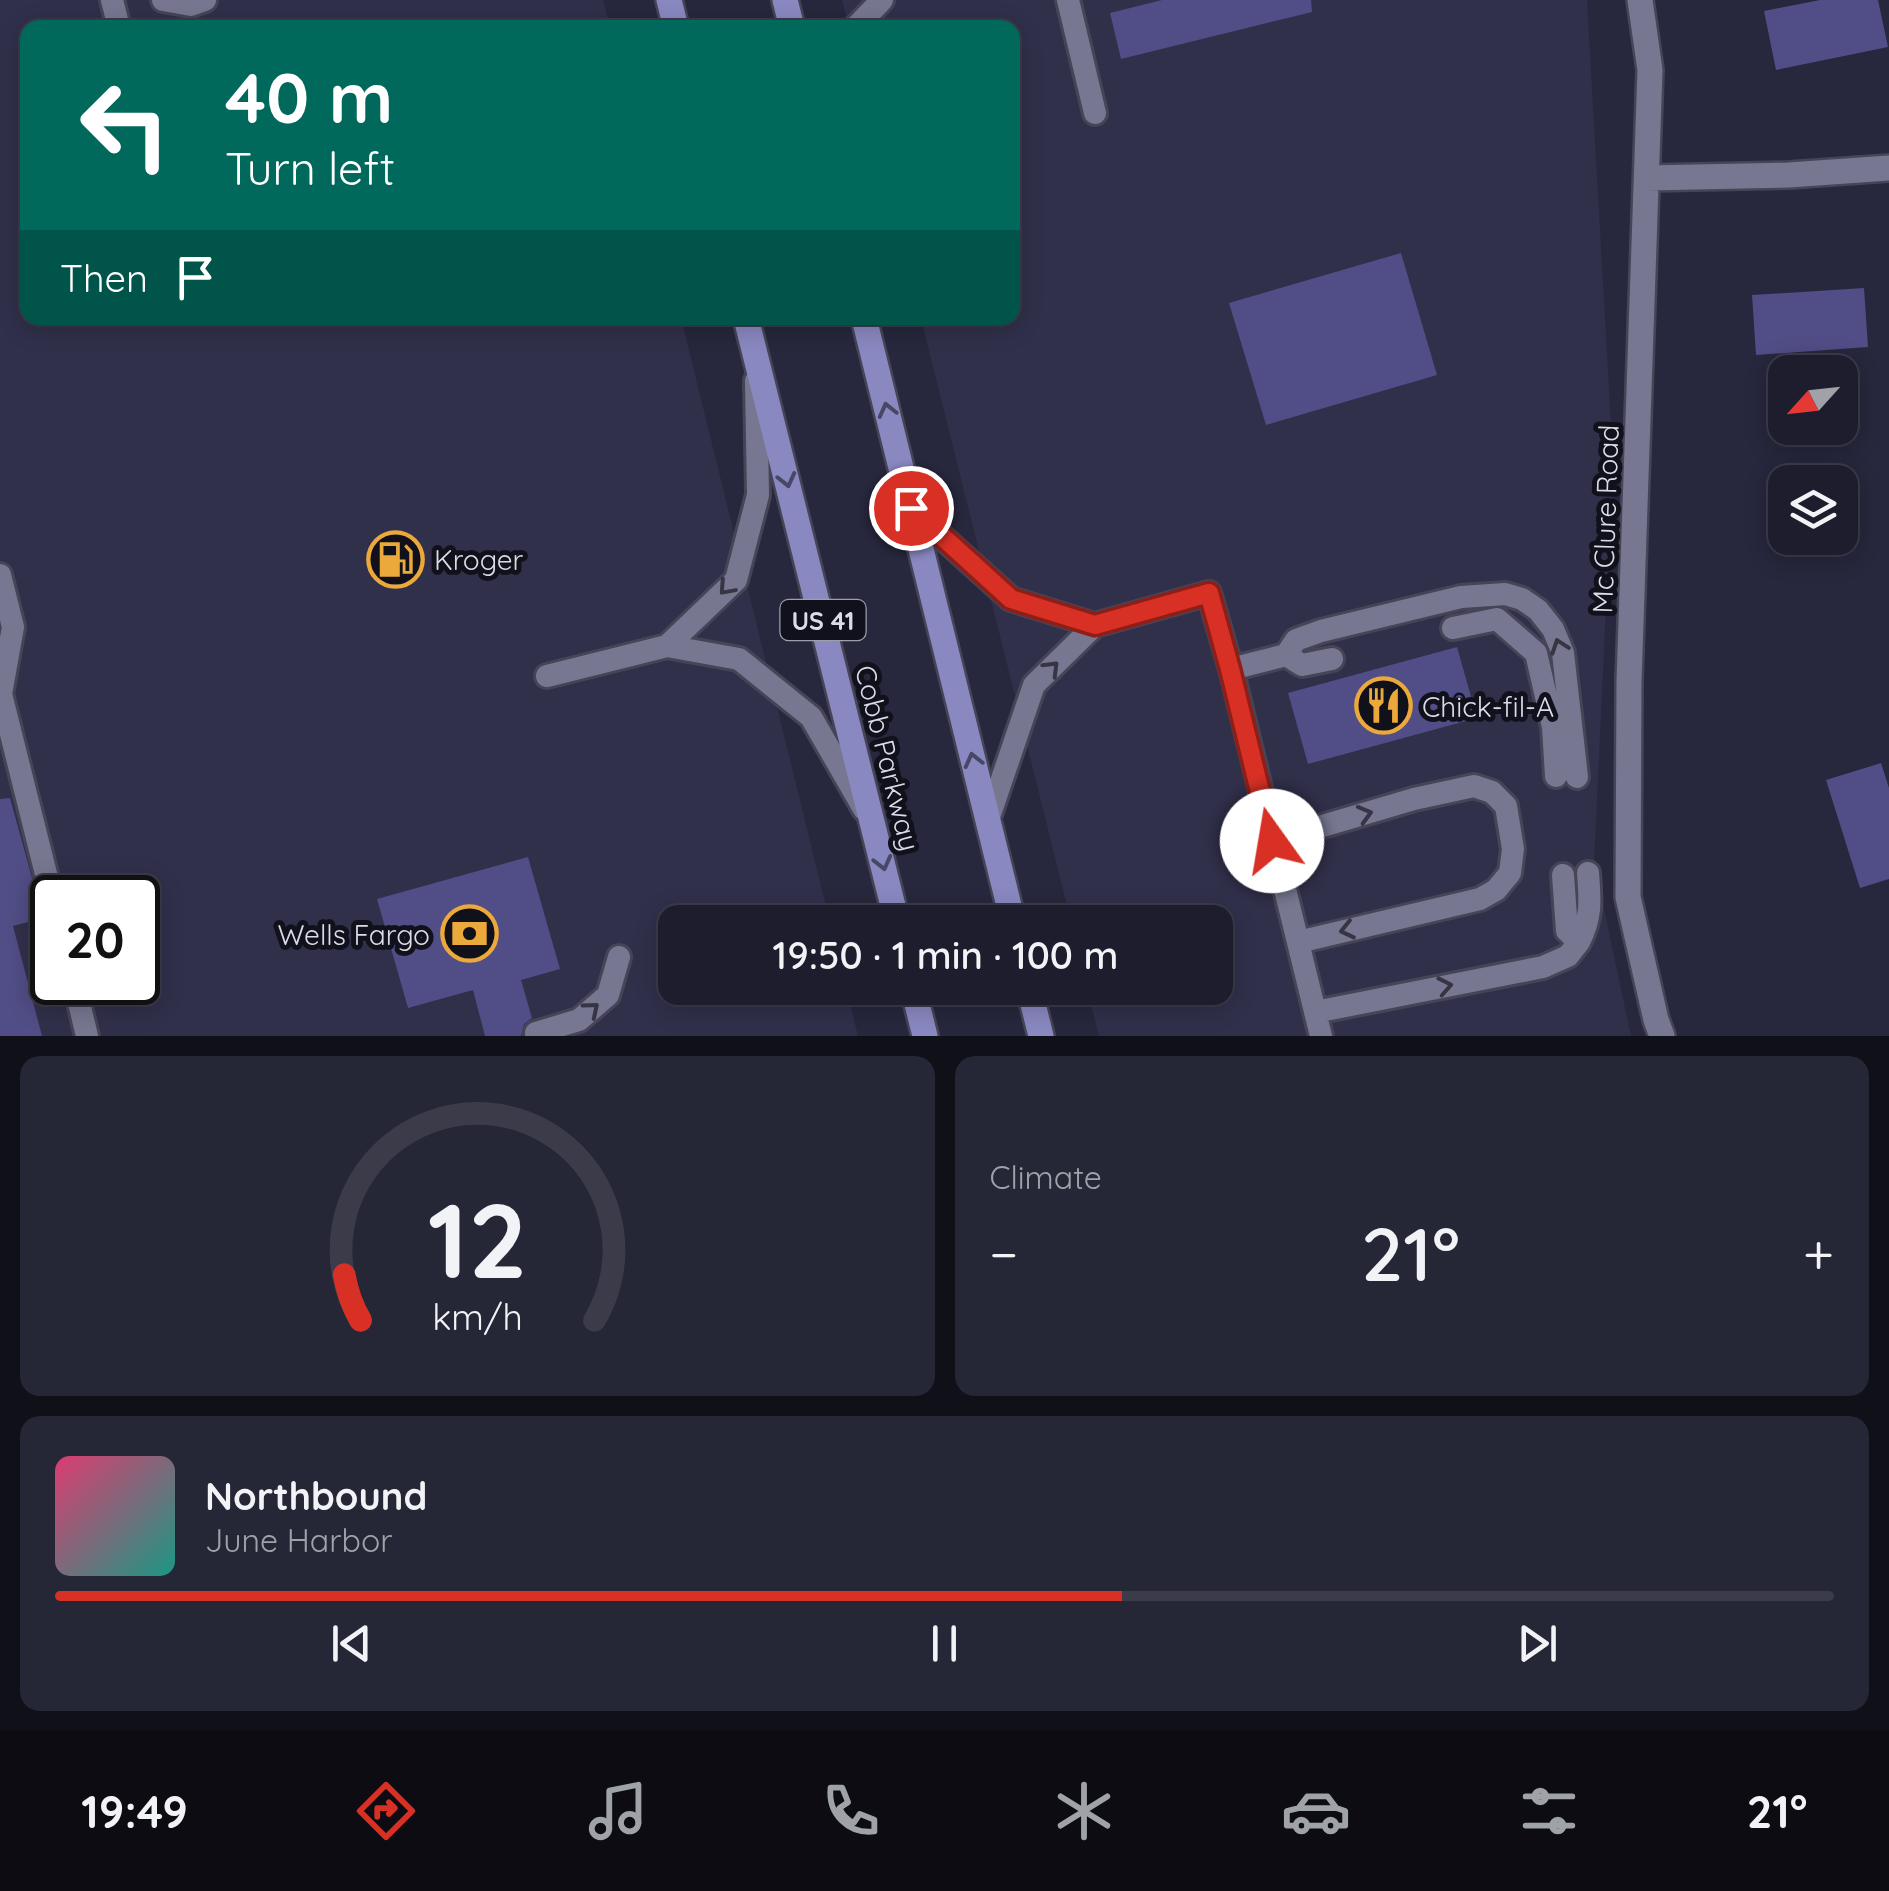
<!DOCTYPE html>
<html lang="en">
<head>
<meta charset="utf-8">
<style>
  :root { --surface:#1d1d2e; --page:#252636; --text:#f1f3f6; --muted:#a0a2aa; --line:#3b3b4a; --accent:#d93025 }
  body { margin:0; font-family:Quicksand,sans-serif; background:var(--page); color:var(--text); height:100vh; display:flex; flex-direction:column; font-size:38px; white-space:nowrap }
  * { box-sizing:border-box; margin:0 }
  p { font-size:32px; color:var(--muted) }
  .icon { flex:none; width:55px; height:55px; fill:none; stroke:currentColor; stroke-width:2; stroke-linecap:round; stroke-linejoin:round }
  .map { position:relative; height:1036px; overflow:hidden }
  .details { display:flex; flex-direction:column; gap:20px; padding:20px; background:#101019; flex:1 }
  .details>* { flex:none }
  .top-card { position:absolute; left:20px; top:20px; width:1000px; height:305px; border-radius:20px; box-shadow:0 5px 25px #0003,0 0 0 2px var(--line); background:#00695c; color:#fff; overflow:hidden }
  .needle { width:65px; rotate:243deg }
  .fabs { position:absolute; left:1768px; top:355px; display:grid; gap:20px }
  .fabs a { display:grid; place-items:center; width:90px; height:90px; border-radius:20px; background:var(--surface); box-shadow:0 5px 25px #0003,0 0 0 2px var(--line); font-size:50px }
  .speed { position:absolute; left:30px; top:875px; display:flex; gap:20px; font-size:50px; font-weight:700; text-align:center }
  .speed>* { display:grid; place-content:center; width:130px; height:130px; border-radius:50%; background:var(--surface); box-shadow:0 5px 25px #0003,0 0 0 2px var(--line); line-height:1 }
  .speed .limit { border:5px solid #111; border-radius:15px; background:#fff; color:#111 }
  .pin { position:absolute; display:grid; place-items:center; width:85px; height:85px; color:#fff; margin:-42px; border:5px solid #fff; border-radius:50%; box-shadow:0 2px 10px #0007 }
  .me { position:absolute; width:110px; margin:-55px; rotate:347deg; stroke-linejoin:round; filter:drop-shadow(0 0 8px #0008) }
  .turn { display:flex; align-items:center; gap:35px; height:210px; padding:0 40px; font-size:45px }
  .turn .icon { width:130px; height:130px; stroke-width:2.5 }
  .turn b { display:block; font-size:70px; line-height:85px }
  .then { display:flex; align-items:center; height:95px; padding:0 40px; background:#0003; gap:20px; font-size:38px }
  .big { font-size:75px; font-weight:600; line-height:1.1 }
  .details .card { flex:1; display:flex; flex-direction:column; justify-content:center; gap:15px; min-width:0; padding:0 35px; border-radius:20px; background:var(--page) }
  .details .dial { align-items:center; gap:0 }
  .dial svg { height:260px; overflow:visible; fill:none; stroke:var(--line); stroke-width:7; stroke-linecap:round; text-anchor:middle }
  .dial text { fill:var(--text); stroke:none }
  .song { display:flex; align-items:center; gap:30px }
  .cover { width:120px; height:120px; border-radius:15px; background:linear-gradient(135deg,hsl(340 70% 55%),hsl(170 70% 35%)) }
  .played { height:10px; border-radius:5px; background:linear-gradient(90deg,var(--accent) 60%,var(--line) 60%) }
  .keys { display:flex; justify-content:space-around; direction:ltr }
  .heat { display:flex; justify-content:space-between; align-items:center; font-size:55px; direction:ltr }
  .details .tiles { flex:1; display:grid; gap:20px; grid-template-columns:1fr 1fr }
  .card:last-child { grid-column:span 2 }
  .trip { position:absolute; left:658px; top:905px; width:575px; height:100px; border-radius:20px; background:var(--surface); box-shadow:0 5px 25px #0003,0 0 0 2px var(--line); font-weight:600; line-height:100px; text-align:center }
  .menu { display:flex; height:160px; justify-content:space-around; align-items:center; background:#0c0c12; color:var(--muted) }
  .menu .icon { width:70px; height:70px }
  .menu .active { color:var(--accent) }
  .menu b { font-size:45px; color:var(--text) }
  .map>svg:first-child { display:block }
  .built { fill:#31304b; fill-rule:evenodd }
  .building { fill:#514d86 }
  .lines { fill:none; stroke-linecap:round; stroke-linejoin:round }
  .lane-casing { stroke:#464457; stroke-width:28 }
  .street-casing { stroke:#464457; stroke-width:30 }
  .primary-casing { stroke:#464457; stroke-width:30 }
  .lane { stroke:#777791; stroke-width:22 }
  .street { stroke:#777791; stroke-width:25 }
  .primary { stroke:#8a88c1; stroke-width:25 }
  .oneway { stroke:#474766 }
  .oneway2 { stroke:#353544 }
  .route-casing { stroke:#8d1f18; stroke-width:25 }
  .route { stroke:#d93025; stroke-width:18 }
  .labels { text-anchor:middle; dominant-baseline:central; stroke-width:10; stroke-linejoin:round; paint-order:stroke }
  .shield { fill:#11111b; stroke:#9e9eac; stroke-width:2.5 }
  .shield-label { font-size:25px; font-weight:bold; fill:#dbdbea }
  .street-label { font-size:28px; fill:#dbdbea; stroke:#11111b }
  .poi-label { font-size:28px; fill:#dbdbea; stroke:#11111b; text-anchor:start }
</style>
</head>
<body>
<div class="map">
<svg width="1889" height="1036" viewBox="0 0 1889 1036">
  <rect width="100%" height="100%" fill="#27273d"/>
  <path class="built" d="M0 0H603L610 27 28 28V318H681L830 922H675V988H846L858 1036H0ZM52 898H138V982H52Z
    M842 0H1587L1613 460 1594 862 1631 1036H1099L1087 988H1215V922H1071L921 318H1012V28L849 27Z"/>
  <path class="building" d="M1162 0H1311L1312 12 1121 59 1110 13Z
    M1820 0H1878L1888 47 1776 70 1764 11Z
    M1401 253 1437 375 1266 425 1229 303Z
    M1864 288 1868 347 1756 355 1752 295Z
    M1457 647 1477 718 1308 764 1288 693Z
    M1881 763 1889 788V879L1860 888 1826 780Z
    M10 798 43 918 13 926 42 1036H0V799Z
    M528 857 560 969 521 980 532 1018 524 1024 521 1036H485L473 990 408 1008 377 899Z"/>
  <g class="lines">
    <defs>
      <path id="lane" d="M112 0 119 28
        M163 0 191 5 205 0
        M1068 0 1095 113
        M855 28 882 0
        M756 381 758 495 736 580 667 646 739 659 811 717 864 809
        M911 509 1011 599 1095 625 1034 685 988 820
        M0 575 13 627 1 694 52 898
        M1095 625 1209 593 1231 669 1321 1036
        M1453 628 1497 619 1536 653 1553 727 1556 776
        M1286 655 1296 640 1321 631 1461 597 1505 594 1522 599 1538 610 1553 629 1563 653 1577 777
        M1231 669 1286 655 1302 665 1332 659
        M547 676 667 646
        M1272 841 1414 799 1474 786 1492 792 1506 806 1513 849 1510 873 1496 890 1480 899 1298 942
        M1579 942C1592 917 1590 900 1588 873
        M74 982 87 1036
        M1315 1012 1543 967 1568 956 1579 942 1567 931 1563 875
        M536 1033 579 1020 608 995 619 957"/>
      <path id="street" d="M1640 0 1650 70 1629 680 1628 897 1656 1020 1662 1036
        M1647 178 1789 175 1889 168"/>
      <path id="primary" d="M669 0 676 28
        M785 0 792 28
        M746 318 897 922
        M864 318 1013 922
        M913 988 925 1036
        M1029 988 1041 1036"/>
    </defs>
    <use href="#lane" class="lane-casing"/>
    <use href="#street" class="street-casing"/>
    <use href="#primary" class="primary-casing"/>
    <use href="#lane" class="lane"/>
    <use href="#street" class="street"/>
    <use href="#primary" class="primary"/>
  </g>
  <defs><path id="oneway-chevron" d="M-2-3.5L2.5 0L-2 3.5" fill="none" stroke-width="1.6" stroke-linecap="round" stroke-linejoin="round" transform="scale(2.5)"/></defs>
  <g class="oneway">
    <use href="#oneway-chevron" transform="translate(887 410) rotate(-104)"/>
    <use href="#oneway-chevron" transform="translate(787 480) rotate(76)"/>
    <use href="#oneway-chevron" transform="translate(973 760) rotate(-104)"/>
    <use href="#oneway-chevron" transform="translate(883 863) rotate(76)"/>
  </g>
  <g class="oneway2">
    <use href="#oneway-chevron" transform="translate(726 588) rotate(132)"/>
    <use href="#oneway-chevron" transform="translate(1559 646) rotate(-109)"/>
    <use href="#oneway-chevron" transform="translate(1052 668) rotate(-45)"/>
    <use href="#oneway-chevron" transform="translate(1365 814) rotate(-16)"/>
    <use href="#oneway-chevron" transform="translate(1347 930) rotate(167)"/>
    <use href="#oneway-chevron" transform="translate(1445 986) rotate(-11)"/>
    <use href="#oneway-chevron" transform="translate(592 1009) rotate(-40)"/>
  </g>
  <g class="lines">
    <defs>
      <path id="route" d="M911 508 1011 599 1095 625 1209 593 1230 669 1272 841"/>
    </defs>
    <use href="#route" class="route-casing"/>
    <use href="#route" class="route"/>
  </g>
  <defs>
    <symbol id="fuel-ring" viewBox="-11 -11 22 22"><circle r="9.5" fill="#11111b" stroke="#eca93b" stroke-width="1.5"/><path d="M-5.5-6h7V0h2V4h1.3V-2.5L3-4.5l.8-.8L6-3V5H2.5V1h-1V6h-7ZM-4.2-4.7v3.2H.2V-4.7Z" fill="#eca93b"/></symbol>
    <symbol id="restaurant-ring" viewBox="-11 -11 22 22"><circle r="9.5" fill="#11111b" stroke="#eca93b" stroke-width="1.5"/><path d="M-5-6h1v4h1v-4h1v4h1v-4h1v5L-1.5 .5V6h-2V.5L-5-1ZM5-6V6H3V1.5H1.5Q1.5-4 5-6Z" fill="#eca93b"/></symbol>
    <symbol id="bank-ring" viewBox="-11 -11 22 22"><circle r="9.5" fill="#11111b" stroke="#eca93b" stroke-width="1.5"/><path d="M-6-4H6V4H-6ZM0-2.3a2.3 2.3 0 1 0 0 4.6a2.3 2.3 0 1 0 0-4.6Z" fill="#eca93b"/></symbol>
  </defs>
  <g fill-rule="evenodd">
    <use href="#fuel-ring" x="364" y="528" width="63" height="63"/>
    <use href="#restaurant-ring" x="1352" y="674" width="63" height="63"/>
    <use href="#bank-ring" x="438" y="902" width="63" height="63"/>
  </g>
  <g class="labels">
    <rect class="shield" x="780.5" y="600" width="85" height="40" rx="8"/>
    <g class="shield-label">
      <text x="823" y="620">US 41</text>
    </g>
    <g class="street-label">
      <text transform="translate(1605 519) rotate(-88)">Mc Clure Road</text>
      <text transform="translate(888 758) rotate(76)">Cobb Parkway</text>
    </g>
    <g class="poi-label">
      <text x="434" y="559">Kroger</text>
      <text x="1422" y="706">Chick-fil-A</text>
      <text x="430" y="934" text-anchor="end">Wells Fargo</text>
    </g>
  </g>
</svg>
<div class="fabs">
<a><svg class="needle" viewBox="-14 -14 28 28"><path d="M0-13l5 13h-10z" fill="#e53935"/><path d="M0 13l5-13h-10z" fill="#a0a2aa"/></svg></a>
<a><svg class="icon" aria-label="layers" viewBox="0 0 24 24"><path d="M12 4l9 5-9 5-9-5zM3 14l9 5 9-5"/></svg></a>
</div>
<div class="speed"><div class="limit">20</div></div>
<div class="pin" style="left:911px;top:508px;background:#d93025"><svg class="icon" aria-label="arrive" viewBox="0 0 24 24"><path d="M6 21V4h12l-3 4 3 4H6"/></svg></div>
<svg class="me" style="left:1272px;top:841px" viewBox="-20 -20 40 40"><circle r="19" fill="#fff"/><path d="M0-13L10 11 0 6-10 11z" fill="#d93025"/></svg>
<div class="trip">19:50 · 1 min · 100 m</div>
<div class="top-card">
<div class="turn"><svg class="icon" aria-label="left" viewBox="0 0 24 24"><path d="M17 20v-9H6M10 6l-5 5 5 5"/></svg><div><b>40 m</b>Turn left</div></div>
<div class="then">Then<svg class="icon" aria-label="arrive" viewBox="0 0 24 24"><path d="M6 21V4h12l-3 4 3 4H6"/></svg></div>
</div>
</div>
<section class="details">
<div class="tiles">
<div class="card dial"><svg viewBox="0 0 100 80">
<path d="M14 69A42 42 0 1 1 86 69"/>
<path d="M14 69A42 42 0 0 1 9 55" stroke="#d93025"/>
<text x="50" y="56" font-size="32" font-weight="700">12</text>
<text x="50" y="72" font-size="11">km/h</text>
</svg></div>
<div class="card"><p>Climate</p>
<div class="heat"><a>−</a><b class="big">21°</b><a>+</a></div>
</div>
<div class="card">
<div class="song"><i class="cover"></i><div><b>Northbound</b><p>June Harbor</p></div></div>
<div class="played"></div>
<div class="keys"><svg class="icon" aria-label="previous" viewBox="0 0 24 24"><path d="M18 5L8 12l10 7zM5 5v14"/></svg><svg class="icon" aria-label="pause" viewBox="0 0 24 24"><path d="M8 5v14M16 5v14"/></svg><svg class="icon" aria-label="next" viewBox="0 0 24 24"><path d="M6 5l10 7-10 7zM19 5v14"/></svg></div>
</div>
</div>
</section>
<nav class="menu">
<b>19:49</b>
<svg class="icon active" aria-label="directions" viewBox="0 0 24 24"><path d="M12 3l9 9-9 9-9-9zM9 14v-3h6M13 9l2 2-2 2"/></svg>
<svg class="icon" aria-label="music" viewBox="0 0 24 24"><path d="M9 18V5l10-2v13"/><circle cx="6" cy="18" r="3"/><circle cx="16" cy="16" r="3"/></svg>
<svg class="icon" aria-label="phone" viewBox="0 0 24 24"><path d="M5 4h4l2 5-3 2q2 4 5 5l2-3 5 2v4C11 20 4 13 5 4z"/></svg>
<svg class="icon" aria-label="climate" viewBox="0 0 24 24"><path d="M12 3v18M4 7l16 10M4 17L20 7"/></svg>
<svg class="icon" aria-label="car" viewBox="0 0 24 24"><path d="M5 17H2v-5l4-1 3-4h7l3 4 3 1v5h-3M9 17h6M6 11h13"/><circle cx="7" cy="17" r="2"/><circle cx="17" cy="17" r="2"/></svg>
<svg class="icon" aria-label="filters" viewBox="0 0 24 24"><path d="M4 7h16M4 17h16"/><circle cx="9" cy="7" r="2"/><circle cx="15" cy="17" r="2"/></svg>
<b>21°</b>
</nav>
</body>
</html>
